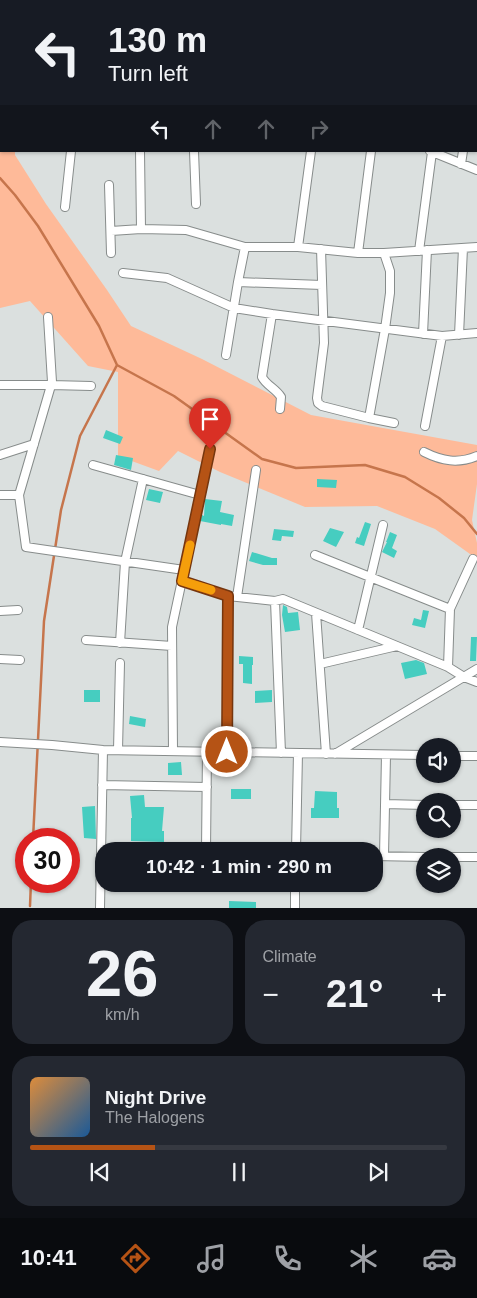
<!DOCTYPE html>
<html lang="en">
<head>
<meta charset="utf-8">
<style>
  :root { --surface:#171b24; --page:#242831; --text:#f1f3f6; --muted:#9ea1a6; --line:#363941; --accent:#b55315 }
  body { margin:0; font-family:Arial,sans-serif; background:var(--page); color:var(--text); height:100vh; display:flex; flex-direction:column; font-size:19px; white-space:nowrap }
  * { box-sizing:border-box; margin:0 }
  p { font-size:16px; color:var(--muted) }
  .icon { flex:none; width:28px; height:28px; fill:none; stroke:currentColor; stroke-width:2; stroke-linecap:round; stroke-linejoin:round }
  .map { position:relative; height:908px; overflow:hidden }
  .drawer { display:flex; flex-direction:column; gap:12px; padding:12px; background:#0d0f14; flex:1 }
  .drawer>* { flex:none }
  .guide { position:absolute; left:0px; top:0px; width:478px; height:152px; box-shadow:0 1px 4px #0004; background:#171b24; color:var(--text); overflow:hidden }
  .fabs { position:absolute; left:416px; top:738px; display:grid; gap:10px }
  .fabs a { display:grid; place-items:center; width:45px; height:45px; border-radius:50%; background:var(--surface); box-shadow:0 1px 4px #0004; font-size:25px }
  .speed { position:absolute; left:15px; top:828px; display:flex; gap:10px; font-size:25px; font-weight:700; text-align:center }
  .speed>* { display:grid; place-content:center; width:65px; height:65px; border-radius:50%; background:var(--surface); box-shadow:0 1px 4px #0004; line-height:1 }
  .speed .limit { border:8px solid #d22; background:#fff; color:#111 }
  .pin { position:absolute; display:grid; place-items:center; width:42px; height:42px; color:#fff; margin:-51px -21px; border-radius:50% 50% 50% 0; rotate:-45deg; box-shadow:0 0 5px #0007 }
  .pin .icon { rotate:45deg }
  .me { position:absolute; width:55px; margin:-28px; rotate:0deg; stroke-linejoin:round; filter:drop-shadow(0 0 4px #0008) }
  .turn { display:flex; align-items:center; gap:18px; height:105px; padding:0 25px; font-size:22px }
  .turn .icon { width:65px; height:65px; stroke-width:2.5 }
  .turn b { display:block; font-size:35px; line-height:42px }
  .lanes { display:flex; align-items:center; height:48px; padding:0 25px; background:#0003; justify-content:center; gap:25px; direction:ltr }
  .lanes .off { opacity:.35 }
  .big { font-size:38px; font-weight:700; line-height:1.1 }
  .drawer .card { flex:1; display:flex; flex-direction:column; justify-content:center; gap:8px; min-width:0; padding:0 18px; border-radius:20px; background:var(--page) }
  .drawer .dial { align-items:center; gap:0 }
  .dial b { font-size:65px; line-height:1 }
  .song { display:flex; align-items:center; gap:15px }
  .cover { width:60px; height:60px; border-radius:8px; background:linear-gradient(135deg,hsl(30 70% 55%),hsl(210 70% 35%)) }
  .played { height:5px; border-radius:2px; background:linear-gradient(90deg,var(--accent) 30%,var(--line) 30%) }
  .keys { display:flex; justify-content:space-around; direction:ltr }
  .heat { display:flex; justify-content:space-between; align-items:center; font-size:28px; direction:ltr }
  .drawer .tiles { flex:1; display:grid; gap:12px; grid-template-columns:1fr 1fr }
  .card:last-child { grid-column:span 2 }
  .trip { position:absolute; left:95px; top:842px; width:288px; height:50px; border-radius:20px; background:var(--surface); box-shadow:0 1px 4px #0004; font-weight:700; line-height:50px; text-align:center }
  .tab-bar { display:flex; height:80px; justify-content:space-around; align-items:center; background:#090b0e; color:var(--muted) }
  .tab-bar .icon { width:35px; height:35px }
  .tab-bar .active { color:var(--accent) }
  .tab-bar b { font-size:22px; color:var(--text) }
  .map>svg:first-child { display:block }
  .green { fill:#feba99 }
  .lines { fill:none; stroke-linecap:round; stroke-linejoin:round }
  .stream { stroke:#c6754c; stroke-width:2.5 }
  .building { fill:#46cdc0 }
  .minor-casing { stroke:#878c8b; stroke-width:10 }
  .minor { stroke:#fff; stroke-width:8 }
  .route-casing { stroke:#76360e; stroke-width:12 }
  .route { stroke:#b55315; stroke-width:9 }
  .slow { stroke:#f59e0b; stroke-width:9 }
</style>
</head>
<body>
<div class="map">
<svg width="477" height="908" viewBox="0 0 477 908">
  <rect width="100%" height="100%" fill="#dbe0df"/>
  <path class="green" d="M0 120 1 121V151H15V155L46 204 107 290 131 326 202 359 311 415 477 445V484L472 520 477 543V559L435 529 377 506 305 507 220 472 178 451 159 471 118 456V372L88 366 30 301 0 308Z"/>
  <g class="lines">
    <path class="stream" d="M0 178 15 195 38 226 99 326 117 365 174 396 262 459 296 468 365 465 405 477 439 498 464 518 477 534
      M33 839 44 621 61 510 80 436 117 365
      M30 906 31 881"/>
  </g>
  <path class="building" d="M106 430 123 437 120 444 103 438Z
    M116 455 133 458 131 470 114 465Z
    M317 479 337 480 336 488 317 487Z
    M149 489 163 492 160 503 146 500Z
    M205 499 222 501 220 512 234 515 232 526 221 524V525L200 521 202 515 204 516Z
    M365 522 371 524 364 546 355 543 357 537 359 538Z
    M330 528 344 532 336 547 323 541Z
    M274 529 294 531 293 537 282 536 281 541 272 540Z
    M390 532 397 535 392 548 397 551 394 558 382 552 387 542H386Z
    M252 552 272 558H277V565H263L249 561Z
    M283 605 287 607 288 613 298 612 300 630 285 632 282 615Z
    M423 610 429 611 425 628 412 625 414 618 421 620Z
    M471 637H477L476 661H470Z
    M239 656 253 657V665H252V684L243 683V664H239Z
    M416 660 424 663 427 674 405 679 401 663Z
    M84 690H100V702H84Z
    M272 690V702L255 703V691Z
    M130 716 146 719 145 727 129 724Z
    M181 762 182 775H168V763Z
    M231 789H251V799H231Z
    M315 791 337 792V808H339V818H311V808H314Z
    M144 795 145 807H164L162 831H164V842L131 841V818H132L130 796Z
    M95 806 96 839 84 838 82 807Z
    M229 901 256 902V908H229Z"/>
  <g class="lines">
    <defs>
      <path id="minor" d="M16 0 20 1
        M74 1 75 0
        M133 1V0
        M192 1 193 0
        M277 1V0
        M408 1V0
        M0 38 1 34
        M476 51 477 44
        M0 62H1
        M476 72H477
        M140 151 141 229
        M194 151 196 204
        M430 151 477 170
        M461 164 463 151
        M109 185 111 253
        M65 207 71 151
        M111 231 141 229 186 230 245 247H298L358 253H384L477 247
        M298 247 311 151
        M321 249 324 343 317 398 318 403 322 406 369 418
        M419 251 432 152
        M358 253 371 151
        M384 253 390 271V293L385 329 369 418 394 423
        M123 273 167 278 234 308 272 314 442 336 477 333
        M238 282 322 285
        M272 314 262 377C266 385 276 389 281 397L280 409
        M48 317 52 382 19 495 26 547 184 570
        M423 334 427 250
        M459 335 463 248
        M226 355 238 282 245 247
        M0 385H51L91 386
        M425 426 442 336
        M424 452C442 461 458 464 477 456
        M0 455 34 444
        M93 465 200 495
        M0 495H19
        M315 555 450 609
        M182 581 228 596 275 601 283 599 448 667 464 677 477 682
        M237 597 256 470
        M275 601 281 753
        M0 611 18 610
        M316 613 326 754
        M358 630 383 525
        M86 640 172 646
        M120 643 125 562 143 479
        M0 659 20 660
        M320 664 397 646
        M448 667 450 609 473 559
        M0 742 52 745 103 750 425 755
        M118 750 120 663
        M173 751 172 627 210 449
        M227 752 228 596
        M335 754 477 669
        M452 756H477
        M102 785 207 787
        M385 804 425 805
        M452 805H477
        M101 851H138
        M206 851 207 751
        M296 851 298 753
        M374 856 425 857
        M384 856 386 755
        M452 857H477
        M100 908 103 750
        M295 908V884"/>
    </defs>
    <use href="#minor" class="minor-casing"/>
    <use href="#minor" class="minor"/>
  </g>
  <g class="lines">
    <defs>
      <path id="route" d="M210 449 182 581 228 596 227 752"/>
    </defs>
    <use href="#route" class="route-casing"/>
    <use href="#route" class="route"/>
    <path class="slow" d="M190 545 182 581 211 590"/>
  </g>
</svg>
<div class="fabs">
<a><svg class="icon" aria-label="sound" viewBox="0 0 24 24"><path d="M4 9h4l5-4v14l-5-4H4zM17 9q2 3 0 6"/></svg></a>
<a><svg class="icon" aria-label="search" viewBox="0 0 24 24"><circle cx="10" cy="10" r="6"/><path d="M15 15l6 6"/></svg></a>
<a><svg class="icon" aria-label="layers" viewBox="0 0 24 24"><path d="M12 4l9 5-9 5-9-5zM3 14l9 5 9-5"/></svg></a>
</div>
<div class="speed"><div class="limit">30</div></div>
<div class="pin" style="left:210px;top:449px;background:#d93025"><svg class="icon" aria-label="arrive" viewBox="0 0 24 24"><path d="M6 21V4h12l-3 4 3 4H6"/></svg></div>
<svg class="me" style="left:227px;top:752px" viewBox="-20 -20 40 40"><circle r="17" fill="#b55315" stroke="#fff" stroke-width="3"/><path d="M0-11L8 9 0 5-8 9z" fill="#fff"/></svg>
<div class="trip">10:42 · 1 min · 290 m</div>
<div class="guide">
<div class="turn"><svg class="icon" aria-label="left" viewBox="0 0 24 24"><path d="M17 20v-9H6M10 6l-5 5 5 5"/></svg><div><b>130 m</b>Turn left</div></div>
<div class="lanes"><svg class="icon" aria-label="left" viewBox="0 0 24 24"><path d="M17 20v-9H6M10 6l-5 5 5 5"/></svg><svg class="icon off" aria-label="ahead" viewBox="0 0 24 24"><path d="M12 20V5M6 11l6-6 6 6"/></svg><svg class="icon off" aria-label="ahead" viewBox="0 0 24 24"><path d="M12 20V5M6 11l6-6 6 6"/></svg><svg class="icon off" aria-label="right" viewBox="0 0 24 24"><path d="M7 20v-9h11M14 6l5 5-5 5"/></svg></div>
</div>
</div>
<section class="drawer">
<div class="tiles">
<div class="card dial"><b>26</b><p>km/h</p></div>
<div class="card"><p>Climate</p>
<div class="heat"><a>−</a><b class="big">21°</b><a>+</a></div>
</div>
<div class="card">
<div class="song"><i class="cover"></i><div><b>Night Drive</b><p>The Halogens</p></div></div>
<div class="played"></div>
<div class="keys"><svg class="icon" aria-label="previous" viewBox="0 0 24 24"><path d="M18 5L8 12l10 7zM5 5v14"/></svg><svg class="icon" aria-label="pause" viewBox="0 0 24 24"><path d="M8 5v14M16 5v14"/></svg><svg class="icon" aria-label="next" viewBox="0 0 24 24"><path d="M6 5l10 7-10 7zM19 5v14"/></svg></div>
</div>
</div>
</section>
<nav class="tab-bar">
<b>10:41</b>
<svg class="icon active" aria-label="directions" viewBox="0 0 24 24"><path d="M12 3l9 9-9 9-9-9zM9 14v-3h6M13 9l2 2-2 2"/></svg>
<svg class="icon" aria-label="music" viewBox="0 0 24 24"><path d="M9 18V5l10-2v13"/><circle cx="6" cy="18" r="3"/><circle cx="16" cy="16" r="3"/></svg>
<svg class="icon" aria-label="phone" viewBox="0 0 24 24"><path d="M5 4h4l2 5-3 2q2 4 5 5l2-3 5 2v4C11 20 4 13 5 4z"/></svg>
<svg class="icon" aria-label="climate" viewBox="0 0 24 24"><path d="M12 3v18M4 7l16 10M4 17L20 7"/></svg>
<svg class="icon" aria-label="car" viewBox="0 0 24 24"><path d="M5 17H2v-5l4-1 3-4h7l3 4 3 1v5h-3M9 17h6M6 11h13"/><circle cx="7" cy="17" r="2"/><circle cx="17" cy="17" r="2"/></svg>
</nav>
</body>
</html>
